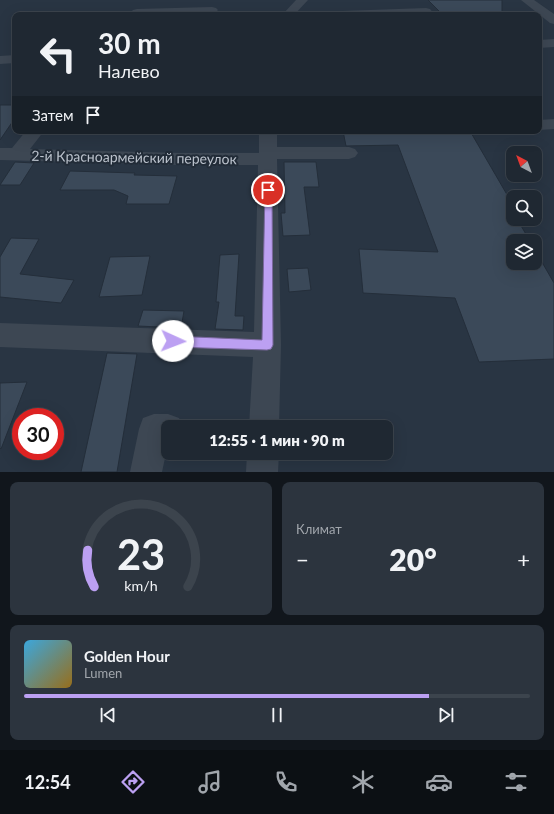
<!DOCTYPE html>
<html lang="ru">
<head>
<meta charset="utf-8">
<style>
  :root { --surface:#1f2832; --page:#2c343e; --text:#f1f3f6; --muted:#a1a6ac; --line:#3c444d; --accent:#bca0f2 }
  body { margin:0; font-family:Lato,sans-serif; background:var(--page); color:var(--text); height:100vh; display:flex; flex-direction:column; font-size:15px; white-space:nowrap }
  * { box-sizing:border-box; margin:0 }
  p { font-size:13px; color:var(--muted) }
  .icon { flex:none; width:22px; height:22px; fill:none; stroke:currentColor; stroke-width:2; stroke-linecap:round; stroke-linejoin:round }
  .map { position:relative; height:472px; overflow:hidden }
  .details { display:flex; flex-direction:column; gap:10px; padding:10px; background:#11161c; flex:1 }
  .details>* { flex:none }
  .top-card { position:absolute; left:12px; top:12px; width:530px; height:122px; border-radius:8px; box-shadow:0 4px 16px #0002,0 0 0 1px var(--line); background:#1f2832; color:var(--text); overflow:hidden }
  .needle { width:26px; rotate:319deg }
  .fabs { position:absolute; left:506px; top:146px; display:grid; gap:8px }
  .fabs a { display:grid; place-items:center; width:36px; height:36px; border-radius:8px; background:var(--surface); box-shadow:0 4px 16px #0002,0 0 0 1px var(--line); font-size:20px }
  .speed { position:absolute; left:12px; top:408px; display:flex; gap:8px; font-size:20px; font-weight:700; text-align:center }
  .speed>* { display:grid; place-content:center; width:52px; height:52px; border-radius:50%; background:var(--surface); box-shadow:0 4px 16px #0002,0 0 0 1px var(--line); line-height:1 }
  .speed .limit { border:6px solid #d22; background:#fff; color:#111 }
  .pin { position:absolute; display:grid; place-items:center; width:34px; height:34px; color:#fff; margin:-17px; border:2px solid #fff; border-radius:50%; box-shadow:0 1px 4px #0007 }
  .me { position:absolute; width:44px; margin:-22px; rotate:92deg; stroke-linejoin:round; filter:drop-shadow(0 0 3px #0008) }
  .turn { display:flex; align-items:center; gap:14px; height:84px; padding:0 20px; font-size:18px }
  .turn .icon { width:52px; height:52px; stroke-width:2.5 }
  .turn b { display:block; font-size:28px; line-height:34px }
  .then { display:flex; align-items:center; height:38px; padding:0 20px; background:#0003; gap:8px; font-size:15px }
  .big { font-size:30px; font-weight:800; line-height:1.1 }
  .details .card { flex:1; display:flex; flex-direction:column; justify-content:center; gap:6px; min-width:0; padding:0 14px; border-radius:8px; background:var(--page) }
  .details .dial { align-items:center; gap:0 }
  .dial svg { height:104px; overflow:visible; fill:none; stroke:var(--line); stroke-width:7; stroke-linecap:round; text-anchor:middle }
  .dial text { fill:var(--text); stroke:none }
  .song { display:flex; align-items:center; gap:12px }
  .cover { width:48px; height:48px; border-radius:6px; background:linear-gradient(135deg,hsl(200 70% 55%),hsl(40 70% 35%)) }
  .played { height:4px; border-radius:2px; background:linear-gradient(90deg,var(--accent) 80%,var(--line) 80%) }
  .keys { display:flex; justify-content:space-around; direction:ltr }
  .heat { display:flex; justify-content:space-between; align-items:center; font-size:22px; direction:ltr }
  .details .tiles { flex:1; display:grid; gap:10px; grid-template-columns:1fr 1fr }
  .card:last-child { grid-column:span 2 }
  .trip { position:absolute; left:161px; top:420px; width:232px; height:40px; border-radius:8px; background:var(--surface); box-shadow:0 4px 16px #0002,0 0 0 1px var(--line); font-weight:800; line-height:40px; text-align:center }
  .menu { display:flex; height:64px; justify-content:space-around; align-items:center; background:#0c1014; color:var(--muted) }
  .menu .icon { width:28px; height:28px }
  .menu .on { color:var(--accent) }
  .menu b { font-size:18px; color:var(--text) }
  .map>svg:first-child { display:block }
  .building { fill:#3b4959; stroke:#242e3a }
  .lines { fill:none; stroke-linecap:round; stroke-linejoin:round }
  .minor { fill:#3d4753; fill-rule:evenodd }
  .route { fill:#bca0f2; stroke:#7a689d }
  .labels { text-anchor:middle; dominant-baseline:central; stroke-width:4; stroke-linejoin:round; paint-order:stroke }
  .street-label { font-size:14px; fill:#bbc2cc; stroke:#222c38 }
</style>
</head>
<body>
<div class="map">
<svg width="554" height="472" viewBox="0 0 554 472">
  <rect width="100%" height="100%" fill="#293543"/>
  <path class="building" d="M428 0H502V15H443Z
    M0 105H15V118L0 140Z
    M343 131H470L513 205V219H517L530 241H513V263H535V250L554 283V359L479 362 455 298 363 293 359 249 438 252 398 145 346 146Z
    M15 162 34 163 20 185H0Z
    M284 162H316L319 187H304L310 235 283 236 281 213H285Z
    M70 171 135 173 134 175 177 176 169 204H126L128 196 114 190H60Z
    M11 238 39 239 20 274 74 280 61 303 0 297V257Z
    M239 254 235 316H244L243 330 215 329 219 302H216L220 255Z
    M150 256 142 295 99 297 110 257Z
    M308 268 311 290 289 292 287 269Z
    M143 310 184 311 181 328 138 326Z
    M107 353 137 354 117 472H81Z
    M27 382 1 449 0 448V383Z"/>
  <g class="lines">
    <path class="minor" d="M296 0H308L294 15H282Z
      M521 0H534L554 14V24L550 23Z
      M212 7 216 8 218 10 216 12 135 15 131 12 133 10 137 9Z
      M426 8 430 9 435 15H336L338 13 342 11Z
      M554 39V47L539 48V40Z
      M15 55V63L0 64V56Z
      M554 119V129L539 130V120Z
      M26 131H44L30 149 180 153H259V131H277V147H349L355 149 358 153 355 157 349 159H277L281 345 279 427H249L253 357 0 347V323L254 332 258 165H180L0 160V148H12Z
      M154 414H168L179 418 183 427H168V444L162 472H130L139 429 143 418Z
      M247 453H279L278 472H246Z"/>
  </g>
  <path class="route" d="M265 188H268L272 190 273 345 271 349 267 350 173 347 169 345 167 341 169 338 173 336 262 340Z"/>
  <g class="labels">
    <g class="street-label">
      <text transform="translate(134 157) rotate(1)">2-й Красноармейский переулок</text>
    </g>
  </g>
</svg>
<div class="fabs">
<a><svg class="needle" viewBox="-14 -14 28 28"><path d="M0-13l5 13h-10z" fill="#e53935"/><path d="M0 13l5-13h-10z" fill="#a1a6ac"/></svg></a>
<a><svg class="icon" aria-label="search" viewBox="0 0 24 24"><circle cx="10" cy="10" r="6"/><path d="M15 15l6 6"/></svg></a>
<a><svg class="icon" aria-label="layers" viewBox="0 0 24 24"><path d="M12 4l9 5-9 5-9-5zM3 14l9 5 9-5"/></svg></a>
</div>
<div class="speed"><div class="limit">30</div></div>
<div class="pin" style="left:268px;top:190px;background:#d93025"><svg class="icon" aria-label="arrive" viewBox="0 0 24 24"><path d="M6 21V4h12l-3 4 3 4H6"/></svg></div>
<svg class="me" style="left:173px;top:341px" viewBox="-20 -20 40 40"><circle r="19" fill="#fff"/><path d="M0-13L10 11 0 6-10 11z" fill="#bca0f2"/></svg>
<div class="trip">12:55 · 1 мин · 90 m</div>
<div class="top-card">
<div class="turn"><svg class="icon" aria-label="left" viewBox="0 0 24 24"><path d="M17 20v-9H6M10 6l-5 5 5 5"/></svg><div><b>30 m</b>Налево</div></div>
<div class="then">Затем<svg class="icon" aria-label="arrive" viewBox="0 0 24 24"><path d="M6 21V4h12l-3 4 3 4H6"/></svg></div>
</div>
</div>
<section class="details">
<div class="tiles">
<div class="card dial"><svg viewBox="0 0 100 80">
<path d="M14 69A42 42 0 1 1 86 69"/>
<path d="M14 69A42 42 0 0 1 9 41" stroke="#bca0f2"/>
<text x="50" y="56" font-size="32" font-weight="700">23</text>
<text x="50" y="72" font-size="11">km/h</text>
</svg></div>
<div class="card"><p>Климат</p>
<div class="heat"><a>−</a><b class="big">20°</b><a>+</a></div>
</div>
<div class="card">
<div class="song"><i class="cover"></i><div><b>Golden Hour</b><p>Lumen</p></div></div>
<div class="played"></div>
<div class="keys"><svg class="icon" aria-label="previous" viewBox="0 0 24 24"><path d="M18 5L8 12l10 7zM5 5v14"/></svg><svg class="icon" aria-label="pause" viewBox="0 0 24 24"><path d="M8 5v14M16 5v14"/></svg><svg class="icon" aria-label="next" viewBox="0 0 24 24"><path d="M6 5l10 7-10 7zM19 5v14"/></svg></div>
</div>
</div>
</section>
<nav class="menu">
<b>12:54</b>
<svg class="icon on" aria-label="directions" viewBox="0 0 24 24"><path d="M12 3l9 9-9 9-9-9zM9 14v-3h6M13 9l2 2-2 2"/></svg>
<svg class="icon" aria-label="music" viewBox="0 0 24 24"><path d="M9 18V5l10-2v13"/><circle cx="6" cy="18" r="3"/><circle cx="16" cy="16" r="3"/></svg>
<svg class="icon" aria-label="phone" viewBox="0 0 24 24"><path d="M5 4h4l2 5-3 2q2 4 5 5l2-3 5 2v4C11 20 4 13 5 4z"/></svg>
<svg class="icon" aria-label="climate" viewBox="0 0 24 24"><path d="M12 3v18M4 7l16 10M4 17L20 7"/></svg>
<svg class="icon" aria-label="car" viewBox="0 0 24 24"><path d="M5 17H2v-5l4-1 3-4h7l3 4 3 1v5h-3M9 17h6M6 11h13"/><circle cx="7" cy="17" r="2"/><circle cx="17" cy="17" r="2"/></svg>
<svg class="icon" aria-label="filters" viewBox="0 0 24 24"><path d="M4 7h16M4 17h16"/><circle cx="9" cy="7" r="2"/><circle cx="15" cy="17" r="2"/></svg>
</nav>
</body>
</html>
